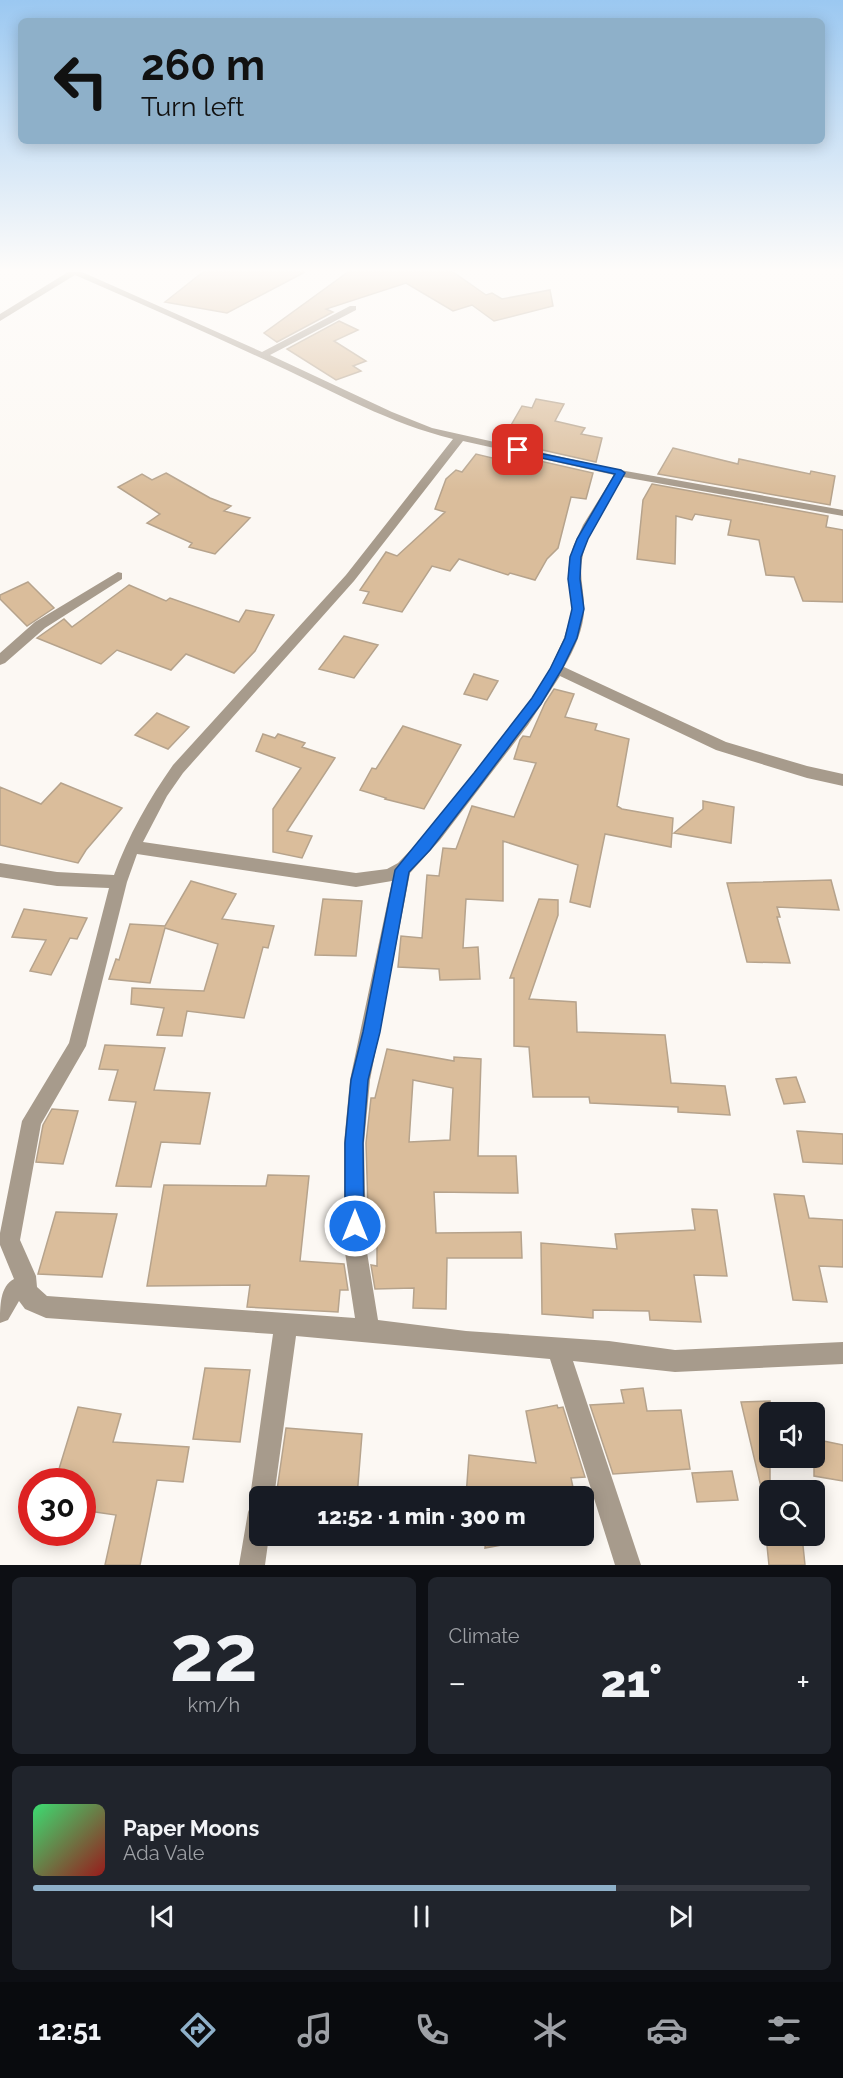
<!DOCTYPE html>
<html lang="en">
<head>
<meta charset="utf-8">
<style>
  :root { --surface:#171b24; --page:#20242c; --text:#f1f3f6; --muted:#9ea1a6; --line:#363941; --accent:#8eb0c9 }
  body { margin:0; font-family:Raleway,sans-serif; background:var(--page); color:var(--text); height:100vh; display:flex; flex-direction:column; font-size:22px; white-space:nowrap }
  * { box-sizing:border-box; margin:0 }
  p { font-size:20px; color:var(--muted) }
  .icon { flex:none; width:33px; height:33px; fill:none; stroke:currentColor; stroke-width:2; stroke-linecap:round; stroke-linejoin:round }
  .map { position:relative; height:1565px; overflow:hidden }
  .details { display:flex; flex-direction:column; gap:12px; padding:12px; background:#0d0f14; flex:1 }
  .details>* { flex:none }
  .guide { position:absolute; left:18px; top:18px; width:807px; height:126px; border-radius:9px; box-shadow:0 3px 15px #0003; background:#8eb0c9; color:#111; overflow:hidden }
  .tools { position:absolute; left:759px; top:1402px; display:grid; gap:12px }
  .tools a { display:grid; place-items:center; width:66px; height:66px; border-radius:9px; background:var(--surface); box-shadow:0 3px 15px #0003; font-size:30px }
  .speed { position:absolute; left:18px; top:1468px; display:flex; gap:12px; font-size:30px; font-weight:700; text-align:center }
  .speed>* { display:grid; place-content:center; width:78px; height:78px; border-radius:50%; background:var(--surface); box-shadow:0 3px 15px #0003; line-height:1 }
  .speed .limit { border:9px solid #d22; background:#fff; color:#111 }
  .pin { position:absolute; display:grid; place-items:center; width:51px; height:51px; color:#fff; margin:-26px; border-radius:12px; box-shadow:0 3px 9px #0006 }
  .me { position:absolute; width:66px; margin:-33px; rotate:0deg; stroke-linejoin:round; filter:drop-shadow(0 0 4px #0008) }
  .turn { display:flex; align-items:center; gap:21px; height:126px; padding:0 24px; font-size:27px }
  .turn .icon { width:78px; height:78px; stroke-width:2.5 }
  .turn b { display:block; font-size:42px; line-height:51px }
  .big { font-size:45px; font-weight:800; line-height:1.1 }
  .details .widget { flex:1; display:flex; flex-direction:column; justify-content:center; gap:9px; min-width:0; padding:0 21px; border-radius:9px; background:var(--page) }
  .details .dial { align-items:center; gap:0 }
  .dial b { font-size:78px; line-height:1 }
  .song { display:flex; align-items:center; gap:18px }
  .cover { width:72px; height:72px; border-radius:9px; background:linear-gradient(135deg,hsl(140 70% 55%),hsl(0 70% 35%)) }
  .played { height:6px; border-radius:3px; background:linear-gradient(90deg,var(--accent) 75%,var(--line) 75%) }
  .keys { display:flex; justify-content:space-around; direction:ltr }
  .heat { display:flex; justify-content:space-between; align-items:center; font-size:33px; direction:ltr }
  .details .tiles { flex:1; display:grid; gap:12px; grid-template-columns:1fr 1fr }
  .widget:last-child { grid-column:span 2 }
  .trip { position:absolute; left:249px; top:1486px; width:345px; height:60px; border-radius:9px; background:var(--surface); box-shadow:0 3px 15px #0003; font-weight:800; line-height:60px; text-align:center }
  .dock { display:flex; height:96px; justify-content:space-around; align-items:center; background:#090b0e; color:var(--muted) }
  .dock .icon { width:42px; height:42px }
  .dock .on { color:var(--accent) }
  .dock b { font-size:27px; color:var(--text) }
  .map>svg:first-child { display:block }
  .building { fill:#dabd9b; stroke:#b6a38c; stroke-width:1.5; fill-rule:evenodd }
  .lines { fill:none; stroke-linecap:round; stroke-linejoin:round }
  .street { fill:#a79b8c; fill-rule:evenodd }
  .route { fill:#1a73e8; stroke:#114b97; stroke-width:1.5 }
</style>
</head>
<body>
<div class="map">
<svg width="843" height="1565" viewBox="0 0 843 1565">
  <rect width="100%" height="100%" fill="#fcf8f3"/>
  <path class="building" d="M203 272H305L227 313 165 302Z
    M348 272H453L486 295 492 293 502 299 550 290 553 306 494 321 472 305 453 311 406 283 326 309 333 312 277 342 264 333Z
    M339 321 358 330 334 341 366 361 353 366 361 371 336 380 287 349Z
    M536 399 564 404 555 421 585 428 581 434 602 438 596 462 502 441 522 406 532 408Z
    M673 448 738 464 739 459 810 474 811 471 835 476 830 505 658 474Z
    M496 451 593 473 586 499 571 497 558 548 547 559 535 580 510 573 508 575 459 559 450 571 432 566 402 612 363 603 369 592 360 590 386 552 397 556 445 512 435 509 446 479 456 470 462 472 476 454 492 458Z
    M166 473 210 498 231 506 224 511 250 518 215 554 189 547 192 543 147 523 160 514 118 487 142 474 152 480Z
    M652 484 828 516 826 527 843 530V602L803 601 794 577 766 575 759 540 728 535 731 520 695 514 692 520 676 516 675 564 637 559 643 500Z
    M28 582 54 608 27 626 0 599V595Z
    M129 585 166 601 170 598 239 622 246 610 274 615 255 651 234 673 186 654 171 670 117 650 101 664 37 638 64 619 72 627Z
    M344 636 378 645 354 678 319 669Z
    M474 674 498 681 487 700 464 694Z
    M554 689 574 694 565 717 597 724 595 730 629 739 617 806 622 809 673 818 671 847 605 834 590 907 570 902 578 865 503 841V901L466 899 463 948 478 947 480 979 440 980 439 969 398 967 401 936 422 938 427 875 439 876 443 848 456 849 472 806 514 817 536 763 514 759 520 740 523 736 530 737 545 703Z
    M157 713 189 727 168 749 135 735Z
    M403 726 461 745 424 809 385 799 386 798 360 790 372 768 376 769Z
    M263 734 275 738 278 734 305 743 302 747 335 758 287 831 312 836 302 858 273 852V809L301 768 256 751Z
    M61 783 122 808 86 850 78 863 0 845V787L41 804Z
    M703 801 734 807 731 843 674 833 703 809Z
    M831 880 839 910 777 907 780 917H777L790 963 747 962 727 883Z
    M191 881 236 894 222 919 274 926 268 948 263 947 244 1018 187 1011 182 1036 157 1035 164 1008 131 1004 132 988 204 991 218 944 165 928 150 983 109 979 116 959 119 960 130 924 165 926Z
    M323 899 362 901 356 956 315 955Z
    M539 899 558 900V915L529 999 576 1002 577 1032 665 1035 671 1083 725 1086 730 1115 678 1112V1107L590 1103 589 1097H533L529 1047 514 1046V978H510Z
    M24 909 87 918 77 939 70 938 51 975 30 971 46 940 12 937Z
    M105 1045 165 1048 154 1090 210 1093 200 1144 161 1142 151 1187 116 1186 136 1102 109 1100 118 1070 99 1069Z
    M387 1049 454 1061V1057L481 1059 478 1156H516L518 1193 434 1192 436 1233 521 1232 522 1258H447L446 1309 413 1308 414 1288 375 1289 371 1265 377 1266V1207L368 1208 366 1143 371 1098H375ZM413 1080 453 1088 450 1140 409 1142Z
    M796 1077 805 1102 784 1104 776 1079Z
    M52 1109 78 1111 63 1164 36 1162 43 1125Z
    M797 1131 843 1134V1164L803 1162Z
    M268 1175 309 1176 300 1261 344 1264 348 1290H340L338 1312 247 1307 250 1285 147 1286 164 1185 266 1186Z
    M774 1194 804 1196 809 1218 843 1220V1267L819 1266 827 1302 793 1300Z
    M692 1209 717 1210 727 1276 694 1275 701 1322 650 1320 649 1311 593 1310V1318L542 1314 541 1243 617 1249 615 1234 695 1230Z
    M56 1212 117 1214 102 1277 38 1274Z
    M205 1368 250 1370 240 1442 193 1439Z
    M643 1388 647 1411 681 1410 690 1469 613 1474 590 1405 624 1403 621 1390Z
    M770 1401V1486L761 1487 741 1402Z
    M557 1405 558 1408 563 1407 585 1477 571 1478 575 1497H466L469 1455 536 1463 526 1411Z
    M78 1407 121 1414 113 1442 189 1447 183 1482 157 1480 140 1565H105L116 1515 82 1510V1482H55Z
    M286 1428 362 1434 357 1497H276Z
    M814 1439 843 1445V1481L814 1476Z
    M732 1471 738 1500 697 1502 692 1473Z
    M476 1536H551L485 1548 486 1537Z
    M766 1536H802L805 1565H769Z"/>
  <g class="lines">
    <path class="street" d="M68 272H82L262 352 350 306H356V310L270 355 392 412 432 428 620 470 843 510V516L623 477C608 503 587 529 582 560 579 575 584 590 584 606 585 627 574 650 564 667L726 742 807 766 843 774V786L807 778 716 750 560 676 528 725 440 840 410 873 370 1080 364 1143 366 1246 378 1320 466 1331 609 1341 675 1350 843 1342V1364L675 1372 573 1361 641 1565H615L550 1359 296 1336 274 1497H260V1536H269L265 1565H239L248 1512 252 1503 250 1497 273 1334 46 1318 25 1309 19 1301 8 1320 0 1323C0 1306 0 1286 14 1279L0 1245V1233L22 1121 69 1043 109 888 57 886 0 877V863L57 872 114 875C128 836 149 799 173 765L346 575 453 439C391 424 334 392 276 365 209 334 142 304 75 275L0 321V314ZM463 441 614 475 583 525 573 547 568 570 572 607 570 618 564 638 546 677 518 718 429 831 398 863 387 869 356 873 143 842 167 796 183 773 354 581ZM137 854 356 887 392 881 350 1080 344 1143V1246L355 1318 47 1296 37 1287 36 1276 20 1240 41 1124 86 1046 127 882Z
      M118 572 122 573V579L45 628 5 663 0 665V653L35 622Z"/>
  </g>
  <linearGradient id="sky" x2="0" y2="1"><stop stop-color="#9bc8f1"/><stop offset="0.55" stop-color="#fefcfa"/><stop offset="1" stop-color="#fefcfa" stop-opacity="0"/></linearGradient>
  <rect width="843" height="491" fill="url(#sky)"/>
  <path class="route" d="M514 448 621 470 625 473 588 539 581 557 580 579 584 609 577 638 562 669 541 704 483 781 430 850 409 872 380 1032 368 1080 363 1143 364 1226 362 1233 355 1235 348 1233 345 1226V1143L351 1080 363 1032 395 870 474 773 532 698 550 669 565 638 572 609 568 579 570 557 577 539 615 474 514 452Z"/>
</svg>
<div class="tools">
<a><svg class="icon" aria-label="sound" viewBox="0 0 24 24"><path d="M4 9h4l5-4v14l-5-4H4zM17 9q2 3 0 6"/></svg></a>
<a><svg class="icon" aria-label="search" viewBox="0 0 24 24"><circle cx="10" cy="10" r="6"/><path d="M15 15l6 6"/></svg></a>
</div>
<div class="speed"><div class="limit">30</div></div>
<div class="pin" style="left:518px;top:450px;background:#d93025"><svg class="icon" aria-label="arrive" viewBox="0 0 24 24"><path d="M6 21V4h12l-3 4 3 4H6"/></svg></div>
<svg class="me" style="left:355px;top:1226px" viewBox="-20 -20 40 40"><circle r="17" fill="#1a73e8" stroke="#fff" stroke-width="3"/><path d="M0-11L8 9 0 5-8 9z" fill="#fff"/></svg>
<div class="trip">12:52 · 1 min · 300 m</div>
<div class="guide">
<div class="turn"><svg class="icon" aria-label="left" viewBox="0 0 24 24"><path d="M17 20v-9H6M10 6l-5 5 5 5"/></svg><div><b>260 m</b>Turn left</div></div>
</div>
</div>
<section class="details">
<div class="tiles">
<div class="widget dial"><b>22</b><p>km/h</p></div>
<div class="widget"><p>Climate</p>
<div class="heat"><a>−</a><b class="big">21°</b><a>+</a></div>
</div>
<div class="widget">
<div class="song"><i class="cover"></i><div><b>Paper Moons</b><p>Ada Vale</p></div></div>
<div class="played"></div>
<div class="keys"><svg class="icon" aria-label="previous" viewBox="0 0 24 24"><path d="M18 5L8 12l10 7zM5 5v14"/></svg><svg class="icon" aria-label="pause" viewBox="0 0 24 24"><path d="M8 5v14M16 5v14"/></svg><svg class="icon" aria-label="next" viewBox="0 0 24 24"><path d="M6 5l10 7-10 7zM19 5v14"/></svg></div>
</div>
</div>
</section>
<nav class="dock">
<b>12:51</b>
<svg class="icon on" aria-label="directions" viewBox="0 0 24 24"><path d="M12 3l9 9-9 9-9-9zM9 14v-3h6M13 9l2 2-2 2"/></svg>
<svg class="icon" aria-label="music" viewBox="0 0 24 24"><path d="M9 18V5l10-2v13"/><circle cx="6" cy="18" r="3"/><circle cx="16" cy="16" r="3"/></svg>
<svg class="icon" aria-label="phone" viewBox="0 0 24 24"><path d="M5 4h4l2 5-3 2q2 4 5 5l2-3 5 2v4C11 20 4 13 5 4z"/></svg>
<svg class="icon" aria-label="climate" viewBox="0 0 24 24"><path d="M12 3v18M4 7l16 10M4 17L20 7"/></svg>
<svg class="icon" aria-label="car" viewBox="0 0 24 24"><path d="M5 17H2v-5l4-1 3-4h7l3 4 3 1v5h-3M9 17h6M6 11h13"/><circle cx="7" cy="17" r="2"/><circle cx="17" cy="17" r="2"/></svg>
<svg class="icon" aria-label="filters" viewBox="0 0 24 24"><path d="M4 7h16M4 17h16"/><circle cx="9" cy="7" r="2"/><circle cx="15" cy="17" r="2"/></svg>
</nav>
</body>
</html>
